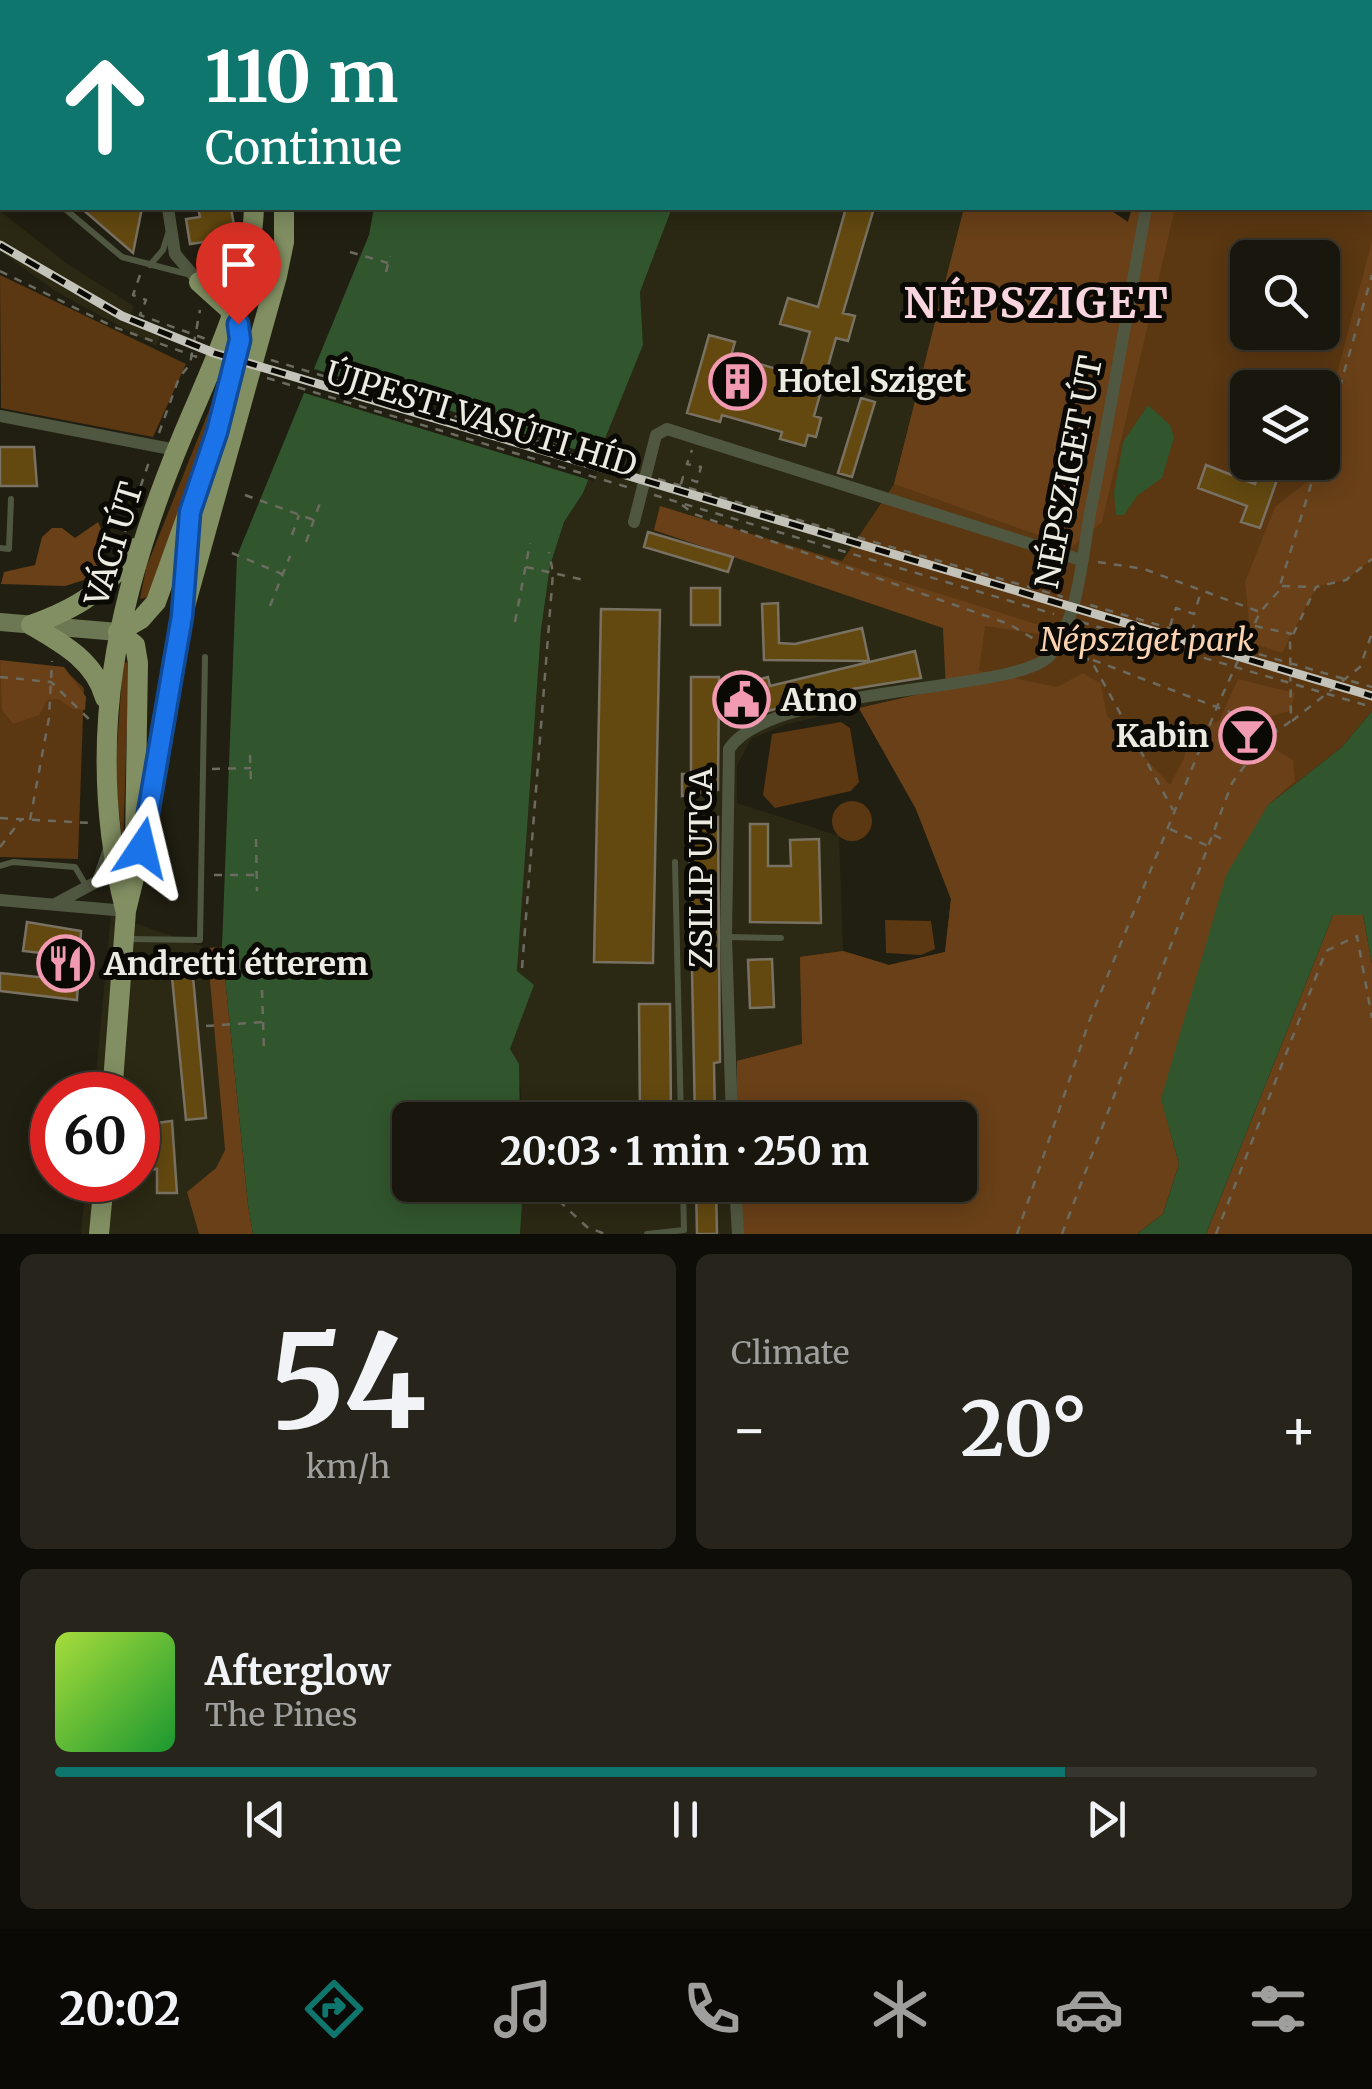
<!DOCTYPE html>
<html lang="en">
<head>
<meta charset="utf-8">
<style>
  :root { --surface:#19170d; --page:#26241b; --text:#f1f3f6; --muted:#9f9f9d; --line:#37362e; --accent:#0f766e }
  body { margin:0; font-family:Merriweather,serif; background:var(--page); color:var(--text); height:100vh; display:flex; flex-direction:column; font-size:38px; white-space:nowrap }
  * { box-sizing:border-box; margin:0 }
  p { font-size:32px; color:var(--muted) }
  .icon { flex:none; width:55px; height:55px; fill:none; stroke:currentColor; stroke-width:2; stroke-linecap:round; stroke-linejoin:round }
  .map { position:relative; height:1234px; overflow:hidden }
  .panel { display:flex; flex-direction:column; gap:20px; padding:20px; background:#0e0d07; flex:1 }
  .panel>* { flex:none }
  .hud { position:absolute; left:0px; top:0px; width:1372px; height:210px; box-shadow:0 5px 25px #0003,0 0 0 2px var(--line); background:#0f766e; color:#fff; overflow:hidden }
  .controls { position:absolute; left:1230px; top:240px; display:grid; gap:20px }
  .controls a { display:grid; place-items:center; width:110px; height:110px; border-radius:15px; background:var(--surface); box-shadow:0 5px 25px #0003,0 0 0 2px var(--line); font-size:50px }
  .speed { position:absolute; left:30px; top:1072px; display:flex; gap:20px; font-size:50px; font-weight:700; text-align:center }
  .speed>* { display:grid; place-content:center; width:130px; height:130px; border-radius:50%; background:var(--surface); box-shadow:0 5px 25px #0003,0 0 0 2px var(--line); line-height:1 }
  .speed .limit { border:15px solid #d22; background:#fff; color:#111 }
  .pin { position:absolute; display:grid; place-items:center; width:85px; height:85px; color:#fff; margin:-102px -42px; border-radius:50% 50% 50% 0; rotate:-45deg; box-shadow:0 0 10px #0007 }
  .pin .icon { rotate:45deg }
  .me { position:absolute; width:110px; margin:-55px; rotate:10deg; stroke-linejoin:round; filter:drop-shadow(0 0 8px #0008) }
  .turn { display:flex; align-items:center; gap:35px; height:210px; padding:0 40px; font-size:45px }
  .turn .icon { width:130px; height:130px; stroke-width:2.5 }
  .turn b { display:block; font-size:70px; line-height:85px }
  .big { font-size:75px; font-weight:700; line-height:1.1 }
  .panel .card { flex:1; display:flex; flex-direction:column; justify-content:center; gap:15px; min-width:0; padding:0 35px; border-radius:15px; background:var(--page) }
  .panel .dial { align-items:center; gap:0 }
  .dial b { font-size:130px; line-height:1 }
  .song { display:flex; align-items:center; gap:30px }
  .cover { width:120px; height:120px; border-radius:15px; background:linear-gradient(135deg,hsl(80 70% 55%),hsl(130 70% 35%)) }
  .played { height:10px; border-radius:5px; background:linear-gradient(90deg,var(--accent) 80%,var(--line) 80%) }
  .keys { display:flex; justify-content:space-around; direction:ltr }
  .heat { display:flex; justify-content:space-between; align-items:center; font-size:55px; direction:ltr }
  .panel .tiles { flex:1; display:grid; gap:20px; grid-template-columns:1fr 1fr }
  .card:last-child { grid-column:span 2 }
  .trip { position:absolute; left:392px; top:1102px; width:585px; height:100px; border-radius:15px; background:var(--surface); box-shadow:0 5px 25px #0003,0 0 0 2px var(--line); font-weight:700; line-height:100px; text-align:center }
  .dock { display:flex; height:160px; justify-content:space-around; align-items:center; background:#0a0905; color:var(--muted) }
  .dock .icon { width:70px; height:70px }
  .dock .active { color:var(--accent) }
  .dock b { font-size:45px; color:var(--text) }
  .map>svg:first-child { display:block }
  .built { fill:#2b2813 }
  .green { fill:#5b3712; fill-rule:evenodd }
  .forest { fill:#694018 }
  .water { fill:#31562d }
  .pier { fill:#211f11 }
  .building { fill:#634910; stroke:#797162; stroke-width:2.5 }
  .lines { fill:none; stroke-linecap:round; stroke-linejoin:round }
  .path { stroke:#6c6b5f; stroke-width:2.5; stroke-dasharray:8 8; stroke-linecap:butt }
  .lane { stroke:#505741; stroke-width:6 }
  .street { stroke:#505741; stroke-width:12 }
  .secondary { stroke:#6c7754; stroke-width:18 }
  .primary { stroke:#828f62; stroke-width:20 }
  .rail-casing { stroke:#c4c3b9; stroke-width:9 }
  .rail { stroke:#0a0904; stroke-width:5; stroke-dasharray:15; stroke-linecap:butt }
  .route-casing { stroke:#114b97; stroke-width:25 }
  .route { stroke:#1a73e8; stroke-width:18 }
  .labels { text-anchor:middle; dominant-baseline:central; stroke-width:10; stroke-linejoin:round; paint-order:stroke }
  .poi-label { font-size:32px; font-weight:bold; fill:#ecebe2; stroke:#0a0904; text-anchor:start }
  .street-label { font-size:32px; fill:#ecebe2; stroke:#0a0904 }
  .park-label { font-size:32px; font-style:italic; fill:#fcd3b0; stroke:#0a0904 }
  .district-label { font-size:42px; font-weight:bold; letter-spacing:2.5px; fill:#f9d6df; stroke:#0a0904 }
</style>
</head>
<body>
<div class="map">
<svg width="1372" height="1234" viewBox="0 0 1372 1234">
  <rect width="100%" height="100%" fill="#211f11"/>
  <path class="built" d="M751 0H1176L750 2Z
    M672 208H964L894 484 842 561 660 506 654 529 943 628 946 688 787 724 751 739 737 766V803L839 836 843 951 800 958 802 1045 737 1120H520L521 1090 510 1049 534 985 517 972 541 630 550 566 564 522 583 493 643 345 640 292Z
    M0 211 69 265 134 306 130 316 163 328 156 346 55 291 0 251Z
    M111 915 207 948 225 1150 216 1168 188 1192 199 1234H81L86 1180H138V1095H94Z
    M515 1185H737L738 1234H520L522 1205Z"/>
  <path class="green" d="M1176 0H1372V711L1342 747 1268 805 1137 1234 960 1185V1120L737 1061 802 1044 800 957 843 951 889 965 945 952 951 899 916 809 859 708 946 688 943 628 654 530 660 506 842 561 894 484 964 208H1107L1128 222 1132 208H1370V2ZM1248 258H1322V332H1248ZM1248 388H1322V462H1248Z
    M0 275 186 364 153 437 1 408Z
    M218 388 200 465 152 596 140 599 146 568Z
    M123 662 129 663 123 848 115 774Z
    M0 664 66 671 84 688 78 859 0 857Z
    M841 722 850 728 859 782 851 791 775 808 763 795 772 734Z
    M832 821a20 20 0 1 1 40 0a20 20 0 1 1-40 0Z
    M885 920 931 921 935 949 921 955 886 953Z"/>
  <path class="forest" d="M964 208H1107L1128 222 1132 208H1175L1102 522 1072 547 894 484Z
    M1372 241V559L1346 580 1316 587 1282 653 1251 643 1245 582 1275 507 1308 481 1313 463 1322 462 1323 426Z
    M660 506 1049 628 1046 635 985 626 979 671 1057 687 1083 673 1101 684 1107 716 1170 785 1184 758 1189 730 1219 721 1238 679 1295 693 1290 711 1249 722 1227 747 1248 756 1273 748 1293 760 1295 781 1268 805 1161 1098 1179 1164 1163 1214 1137 1234H738L737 1185H960V1120H737V1061L802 1044 800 957 843 951 889 965 945 952 951 899 916 809 859 708 946 688 943 628 654 530Z
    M98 522 108 544 97 576 65 586 1 584 4 572 35 565 42 537 52 528H62L75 538Z
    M0 660 64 667 86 697 85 710 73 709 58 699 47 700 39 715 13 724 2 710Z
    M1333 915H1363L1372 964V1234H1206Z
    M222 947 248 1205 253 1234H199L187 1192 216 1168 225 1150 207 948Z"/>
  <path class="water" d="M374 208H672L640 292 643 345 583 493 564 522 550 566 541 630 517 971 534 985 510 1049 519 1064 520 1120H410V1185H515L522 1205 520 1234H253L248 1205 222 947 237 556 369 235Z
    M1148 405 1170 425 1174 437 1162 478 1138 495 1124 515H1116L1114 493 1123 442Z
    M1372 711V964L1363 915H1333L1206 1234H1137L1163 1214 1179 1164 1161 1099 1226 875 1268 805 1342 747Z"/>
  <path class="pier" d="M308 367 603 458 593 481 298 391Z"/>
  <path class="building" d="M81 208H142L133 253Z
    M198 208H231L237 242 234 255 222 262 211 251 205 252 204 242 190 244 186 219 200 217Z
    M846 208H874L843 313 855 316 848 341 836 338 814 416 821 418 816 437 808 435 805 446 780 439 782 432 722 415 720 422 687 413 709 335 735 342 731 356 798 375 810 332 780 324 788 298 818 307Z
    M861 398 875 402 852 477 838 473Z
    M0 447H34L37 486H0Z
    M1206 465 1255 484 1261 467 1279 474 1260 528 1241 522 1247 506 1198 488Z
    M648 532 733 557 728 572 644 547Z
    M691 588H720V625H691Z
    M778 603 779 643 795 644 862 628 869 661 764 660 762 604Z
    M601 609 660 610 653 963 594 962Z
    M915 651 921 678 840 691 765 712 757 680 768 677 770 686Z
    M691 677H719L718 790 682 796V774H691Z
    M689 817H718L720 1062 714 1063 715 1120H695Z
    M750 824H768V866H791L790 840 819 839 821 923 750 922Z
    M27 922 81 931 77 1000 0 991V973L47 978 50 954 23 951Z
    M191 955 206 1118 186 1120 170 957Z
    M772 959 774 1007 750 1008 748 960Z
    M639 1004H670L671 1120H640Z
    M172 1121 177 1193H157V1169L147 1170 141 1125Z
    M696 1185H716L717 1234H697Z"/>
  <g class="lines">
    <path class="path" d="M184 0V2
      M413 0 422 2
      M55 2 56 0
      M463 2V0
      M0 145 2 149
      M350 252 388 263
      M0 271 114 327 197 357
      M386 272 390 256
      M140 275 133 295 146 300 140 315 206 339
      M271 360 631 470
      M267 378 627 487
      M159 433 179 378 190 364 200 310
      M1322 449 1372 275
      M658 479 1063 597
      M681 484 683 477 697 482 701 467 687 464 692 450
      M245 495 314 520
      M654 495 1054 614
      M682 505 694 514 1009 624 1042 644
      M125 532 150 459
      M292 535 299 515
      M306 542 321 500
      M232 553 282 574
      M1098 562 1144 569 1260 612
      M526 567 588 581
      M1282 586 1314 587
      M1090 605 1372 687
      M270 606 290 556
      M515 622 530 543
      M1081 622 1372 707
      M1170 626 1176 608 1194 614 1201 592
      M1255 626 1292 634
      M1191 632 1196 621
      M1066 653 1091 660 1173 810
      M1093 660 1277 730
      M0 677 51 682 91 721
      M1292 721 1360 667 1372 633
      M250 755 251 783
      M212 769 251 768
      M0 818 91 823
      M30 820 49 718 52 661
      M1170 829 1208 846
      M1214 835 1222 839
      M256 839 257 891
      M0 847 21 820
      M214 875H257
      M522 968 553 573 549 552
      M262 990 264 1051
      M206 1026 263 1022
      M557 1185 558 1200 587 1227 605 1234
      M1017 1234 1090 1019 1217 707 1260 612 1278 592 1318 462
      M1062 1234 1232 783 1262 742 1291 721 1290 641 1316 587 1346 580 1372 559
      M1216 1234 1326 951 1357 936 1372 1018"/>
    <path class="lane" d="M8 2 11 0
      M17 2 18 0
      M41 2V0
      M397 2V0
      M0 11 2 8
      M0 92 2 78
      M0 130 2 133
      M64 208 122 257 187 274
      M150 265 163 250 168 234
      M0 548 9 549 11 499
      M675 862 681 1120
      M0 866 13 862 75 867 87 887
      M727 937 781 938
      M127 939 200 940 205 657
      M647 1234 684 1230 683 1185"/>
    <path class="street" d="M166 0V2
      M1196 2 1197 0
      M168 208 175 254 199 282
      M0 416 176 450
      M634 522 656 435 667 429 1081 560
      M0 900 126 911
      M57 903 98 881 109 849
      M732 1120 726 937 729 749C772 683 1023 694 1051 654 1080 614 1082 555 1091 508 1111 408 1128 308 1146 208
      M735 1185 738 1234"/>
    <path class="secondary" d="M0 622 118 632"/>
    <path class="primary" d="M204 0V2
      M233 0 234 2
      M199 282 226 276 248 263
      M31 625C78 608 107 590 135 548
      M31 625C62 643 95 661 105 698
      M118 632 141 619 156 602 217 432 240 340 229 309 199 282
      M118 632 135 645 138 663 135 843
      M125 909C83 742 117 593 182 437 213 363 251 289 254 208
      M112 1095 126 911 147 825 182 617 277 276 284 242V208
      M99 1234 104 1180"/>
    <defs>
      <path id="rail" d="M0 245 122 316 214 353 1372 696"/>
    </defs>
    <use href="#rail" class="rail-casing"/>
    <use href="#rail" class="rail"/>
  </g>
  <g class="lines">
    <defs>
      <path id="route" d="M142 848 182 616 190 512 217 432 240 340 238 324"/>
    </defs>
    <use href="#route" class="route-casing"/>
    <use href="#route" class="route"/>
  </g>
  <defs>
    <symbol id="building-ring" viewBox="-11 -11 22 22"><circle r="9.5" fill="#0a0904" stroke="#f19ab2" stroke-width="1.5"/><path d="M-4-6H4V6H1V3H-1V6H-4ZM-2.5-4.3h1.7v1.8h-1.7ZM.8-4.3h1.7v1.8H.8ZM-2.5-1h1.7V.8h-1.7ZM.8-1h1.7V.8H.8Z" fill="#f19ab2"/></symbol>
    <symbol id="civic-ring" viewBox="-11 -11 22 22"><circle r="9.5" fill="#0a0904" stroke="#f19ab2" stroke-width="1.5"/><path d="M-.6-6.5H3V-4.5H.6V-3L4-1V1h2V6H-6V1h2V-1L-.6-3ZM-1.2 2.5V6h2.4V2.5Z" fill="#f19ab2"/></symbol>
    <symbol id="bar-ring" viewBox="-11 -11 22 22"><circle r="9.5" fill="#0a0904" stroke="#f19ab2" stroke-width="1.5"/><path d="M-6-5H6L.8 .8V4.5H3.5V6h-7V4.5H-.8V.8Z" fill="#f19ab2"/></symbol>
    <symbol id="restaurant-ring" viewBox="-11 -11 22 22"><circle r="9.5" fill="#0a0904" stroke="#f19ab2" stroke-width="1.5"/><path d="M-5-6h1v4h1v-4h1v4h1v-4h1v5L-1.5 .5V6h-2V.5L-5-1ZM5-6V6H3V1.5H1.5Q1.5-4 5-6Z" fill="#f19ab2"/></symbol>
  </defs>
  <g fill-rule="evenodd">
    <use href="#building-ring" x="706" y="350" width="63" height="63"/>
    <use href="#civic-ring" x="710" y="668" width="63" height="63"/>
    <use href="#bar-ring" x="1216" y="704" width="63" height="63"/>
    <use href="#restaurant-ring" x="34" y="932" width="63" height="63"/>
  </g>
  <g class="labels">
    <g class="poi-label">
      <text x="777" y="381">Hotel Sziget</text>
      <text x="781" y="700">Atno</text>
      <text x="1209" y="736" text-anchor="end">Kabin</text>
      <text x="104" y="964">Andretti étterem</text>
    </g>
    <g class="street-label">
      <text transform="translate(481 419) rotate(17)">ÚJPESTI VASÚTI HÍD</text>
      <text transform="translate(1069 472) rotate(-79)">NÉPSZIGET ÚT</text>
      <text transform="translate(114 544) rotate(-73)">VÁCI ÚT</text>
      <text transform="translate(701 868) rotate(-90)">ZSILIP UTCA</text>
    </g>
    <g class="park-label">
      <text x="1147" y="640">Népsziget park</text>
    </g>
    <g class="district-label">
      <text x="1037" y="303">NÉPSZIGET</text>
    </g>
  </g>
</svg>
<div class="controls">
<a><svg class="icon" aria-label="search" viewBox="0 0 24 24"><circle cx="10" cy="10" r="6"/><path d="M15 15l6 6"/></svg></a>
<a><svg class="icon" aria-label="layers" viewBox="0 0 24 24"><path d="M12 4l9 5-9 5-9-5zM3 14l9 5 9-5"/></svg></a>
</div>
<div class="speed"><div class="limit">60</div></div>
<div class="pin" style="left:238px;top:324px;background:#d93025"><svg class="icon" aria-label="arrive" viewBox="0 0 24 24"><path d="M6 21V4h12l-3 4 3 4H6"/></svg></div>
<svg class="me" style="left:142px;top:848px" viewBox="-20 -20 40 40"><path d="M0-17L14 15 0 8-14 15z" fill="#1a73e8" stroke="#fff" stroke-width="4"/></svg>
<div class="trip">20:03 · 1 min · 250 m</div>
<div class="hud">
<div class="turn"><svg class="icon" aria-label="ahead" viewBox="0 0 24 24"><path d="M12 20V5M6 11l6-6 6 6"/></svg><div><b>110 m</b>Continue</div></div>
</div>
</div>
<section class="panel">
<div class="tiles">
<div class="card dial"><b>54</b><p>km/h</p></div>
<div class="card"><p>Climate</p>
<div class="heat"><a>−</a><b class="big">20°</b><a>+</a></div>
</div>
<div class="card">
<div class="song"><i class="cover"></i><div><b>Afterglow</b><p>The Pines</p></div></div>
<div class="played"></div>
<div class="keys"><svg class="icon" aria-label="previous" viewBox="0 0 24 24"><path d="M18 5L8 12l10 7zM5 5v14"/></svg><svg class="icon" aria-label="pause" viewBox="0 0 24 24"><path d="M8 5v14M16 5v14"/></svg><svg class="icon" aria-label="next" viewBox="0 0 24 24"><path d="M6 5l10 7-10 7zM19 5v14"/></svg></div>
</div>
</div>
</section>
<nav class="dock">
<b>20:02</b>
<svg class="icon active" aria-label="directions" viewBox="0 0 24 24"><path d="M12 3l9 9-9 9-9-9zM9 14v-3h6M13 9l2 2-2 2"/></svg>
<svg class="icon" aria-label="music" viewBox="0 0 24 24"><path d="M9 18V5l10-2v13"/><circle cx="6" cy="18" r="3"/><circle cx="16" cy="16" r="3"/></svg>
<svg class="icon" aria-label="phone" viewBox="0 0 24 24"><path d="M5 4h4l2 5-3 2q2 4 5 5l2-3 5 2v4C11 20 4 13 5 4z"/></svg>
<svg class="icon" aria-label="climate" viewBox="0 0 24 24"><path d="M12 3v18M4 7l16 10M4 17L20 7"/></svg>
<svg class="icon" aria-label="car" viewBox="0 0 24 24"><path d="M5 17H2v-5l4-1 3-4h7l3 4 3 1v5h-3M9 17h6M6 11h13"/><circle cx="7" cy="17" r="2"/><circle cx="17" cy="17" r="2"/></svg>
<svg class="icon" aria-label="filters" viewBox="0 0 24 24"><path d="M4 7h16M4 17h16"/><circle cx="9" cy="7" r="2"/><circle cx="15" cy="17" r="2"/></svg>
</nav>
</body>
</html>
